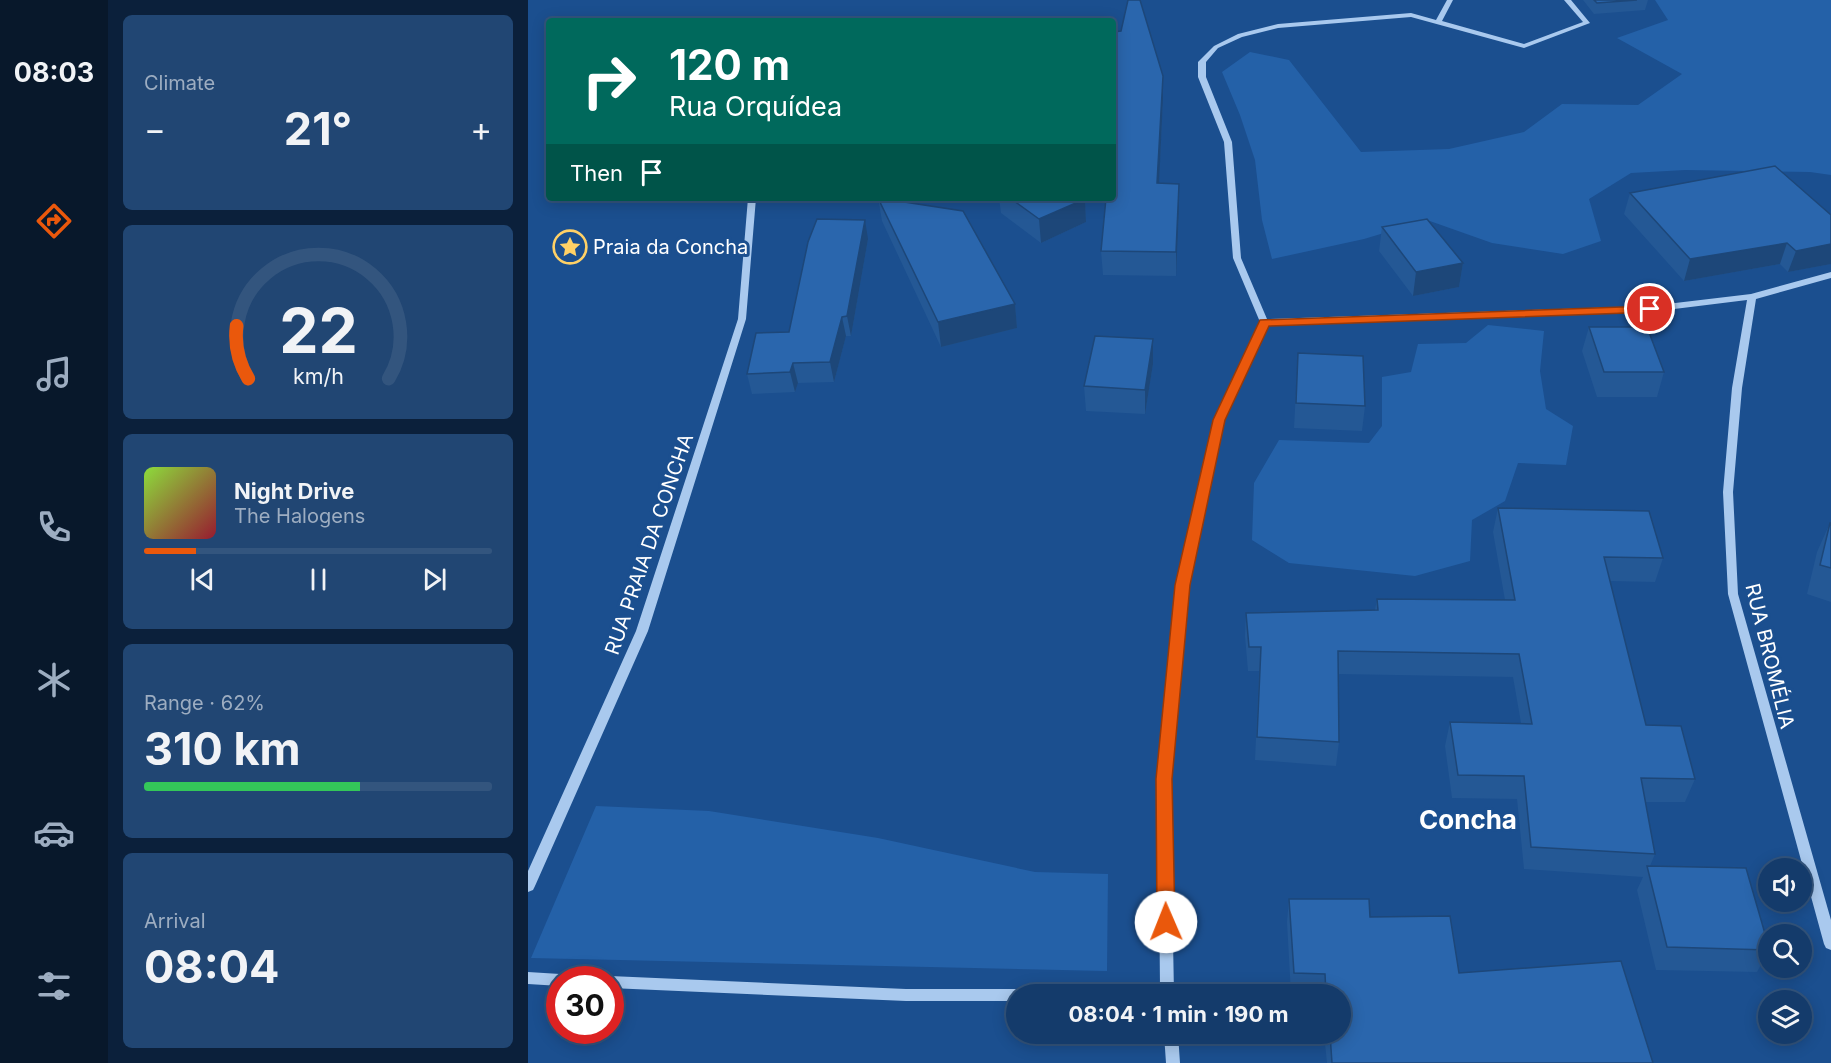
<!DOCTYPE html>
<html lang="en">
<head>
<meta charset="utf-8">
<style>
  :root { --surface:#143b6b; --page:#214673; --text:#f1f3f6; --muted:#9dadc1; --line:#33557e; --accent:#ea580c }
  body { margin:0; font-family:Inter,sans-serif; background:var(--page); color:var(--text); height:100vh; display:flex; flex-direction:column; font-size:22px; white-space:nowrap }
  * { box-sizing:border-box; margin:0 }
  p { font-size:20px; color:var(--muted) }
  .icon { flex:none; width:33px; height:33px; fill:none; stroke:currentColor; stroke-width:2; stroke-linecap:round; stroke-linejoin:round }
  .map { position:relative; flex:1; overflow:hidden }
  .side { display:flex; flex-direction:column; gap:15px; padding:15px; background:#0b203b; width:420px }
  .side>* { flex:none }
  .top-card { position:absolute; left:18px; top:18px; width:570px; height:183px; border-radius:6px; box-shadow:0 3px 15px #0003,0 0 0 2px var(--line); background:#00695c; color:#fff; overflow:hidden }
  .fabs { position:absolute; left:1230px; top:858px; display:grid; gap:12px }
  .fabs a { display:grid; place-items:center; width:54px; height:54px; border-radius:50%; background:var(--surface); box-shadow:0 3px 15px #0003,0 0 0 2px var(--line); font-size:30px }
  .speed { position:absolute; left:18px; top:966px; display:flex; gap:12px; font-size:30px; font-weight:700; text-align:center }
  .speed>* { display:grid; place-content:center; width:78px; height:78px; border-radius:50%; background:var(--surface); box-shadow:0 3px 15px #0003,0 0 0 2px var(--line); line-height:1 }
  .speed .limit { border:9px solid #d22; background:#fff; color:#111 }
  .pin { position:absolute; display:grid; place-items:center; width:51px; height:51px; color:#fff; margin:-26px; border:3px solid #fff; border-radius:50%; box-shadow:0 2px 6px #0007 }
  .me { position:absolute; width:66px; margin:-33px; rotate:359deg; stroke-linejoin:round; filter:drop-shadow(0 0 4px #0008) }
  .turn { display:flex; align-items:center; gap:21px; height:126px; padding:0 24px; font-size:27px }
  .turn .icon { width:78px; height:78px; stroke-width:2.5 }
  .turn b { display:block; font-size:42px; line-height:51px }
  .then { display:flex; align-items:center; height:57px; padding:0 24px; background:#0003; gap:12px; font-size:22px }
  .big { font-size:45px; font-weight:700; line-height:1.1 }
  .side .card { flex:1; display:flex; flex-direction:column; justify-content:center; gap:9px; min-width:0; padding:0 21px; border-radius:9px; background:var(--page) }
  .side .dial { align-items:center; gap:0 }
  .dial svg { height:156px; overflow:visible; fill:none; stroke:var(--line); stroke-width:7; stroke-linecap:round; text-anchor:middle }
  .dial text { fill:var(--text); stroke:none }
  .song { display:flex; align-items:center; gap:18px }
  .cover { width:72px; height:72px; border-radius:9px; background:linear-gradient(135deg,hsl(90 70% 55%),hsl(350 70% 35%)) }
  .played { height:6px; border-radius:3px; background:linear-gradient(90deg,var(--accent) 15%,var(--line) 15%) }
  .keys { display:flex; justify-content:space-around; direction:ltr }
  .heat { display:flex; justify-content:space-between; align-items:center; font-size:33px; direction:ltr }
  .charge { height:9px; border-radius:4px; background:linear-gradient(90deg,#34c759 62%,var(--line) 0) }
  .trip { position:absolute; left:478px; top:984px; width:345px; height:60px; border-radius:30px; background:var(--surface); box-shadow:0 3px 15px #0003,0 0 0 2px var(--line); font-weight:700; line-height:60px; text-align:center }
  main { display:flex; flex:1; min-height:0 }
  .dock { display:flex; flex-direction:column; width:108px; justify-content:space-around; align-items:center; background:#08182b; color:var(--muted) }
  .dock .icon { width:42px; height:42px }
  .dock .active { color:var(--accent) }
  .dock b { font-size:27px; color:var(--text) }
  .map>svg:first-child { display:block }
  .green { fill:#2461a8 }
  .lines { fill:none; stroke-linecap:round; stroke-linejoin:round }
  .minor { fill:#a9c9ee; fill-rule:evenodd }
  .wall { fill:#245895 }
  .shaded-wall { fill:#1d4779 }
  .building { fill:#2a66ad; stroke:#1d4779; stroke-width:1.5 }
  .route { fill:#ea580c; stroke:#983908; stroke-width:1.5 }
  .labels { text-anchor:middle; dominant-baseline:central; stroke-width:6; stroke-linejoin:round; paint-order:stroke }
  .poi-label { font-size:20px; fill:#fff; stroke:#1b4f8f; text-anchor:start }
  .street-label { font-size:20px; fill:#fff; stroke:#1b4f8f }
  .near-neighbourhood-label { font-size:26px; font-weight:bold; fill:#fff; stroke:#1b4f8f }
</style>
</head>
<body>
<main>
<nav class="dock">
<b>08:03</b>
<svg class="icon active" aria-label="directions" viewBox="0 0 24 24"><path d="M12 3l9 9-9 9-9-9zM9 14v-3h6M13 9l2 2-2 2"/></svg>
<svg class="icon" aria-label="music" viewBox="0 0 24 24"><path d="M9 18V5l10-2v13"/><circle cx="6" cy="18" r="3"/><circle cx="16" cy="16" r="3"/></svg>
<svg class="icon" aria-label="phone" viewBox="0 0 24 24"><path d="M5 4h4l2 5-3 2q2 4 5 5l2-3 5 2v4C11 20 4 13 5 4z"/></svg>
<svg class="icon" aria-label="climate" viewBox="0 0 24 24"><path d="M12 3v18M4 7l16 10M4 17L20 7"/></svg>
<svg class="icon" aria-label="car" viewBox="0 0 24 24"><path d="M5 17H2v-5l4-1 3-4h7l3 4 3 1v5h-3M9 17h6M6 11h13"/><circle cx="7" cy="17" r="2"/><circle cx="17" cy="17" r="2"/></svg>
<svg class="icon" aria-label="filters" viewBox="0 0 24 24"><path d="M4 7h16M4 17h16"/><circle cx="9" cy="7" r="2"/><circle cx="15" cy="17" r="2"/></svg>
</nav>
<section class="side">
<div class="card"><p>Climate</p>
<div class="heat"><a>−</a><b class="big">21°</b><a>+</a></div>
</div>
<div class="card dial"><svg viewBox="0 0 100 80">
<path d="M14 69A42 42 0 1 1 86 69"/>
<path d="M14 69A42 42 0 0 1 8 42" stroke="#ea580c"/>
<text x="50" y="56" font-size="32" font-weight="700">22</text>
<text x="50" y="72" font-size="11">km/h</text>
</svg></div>
<div class="card">
<div class="song"><i class="cover"></i><div><b>Night Drive</b><p>The Halogens</p></div></div>
<div class="played"></div>
<div class="keys"><svg class="icon" aria-label="previous" viewBox="0 0 24 24"><path d="M18 5L8 12l10 7zM5 5v14"/></svg><svg class="icon" aria-label="pause" viewBox="0 0 24 24"><path d="M8 5v14M16 5v14"/></svg><svg class="icon" aria-label="next" viewBox="0 0 24 24"><path d="M6 5l10 7-10 7zM19 5v14"/></svg></div>
</div>
<div class="card"><p>Range · 62%</p><b class="big">310 km</b><div class="charge"></div></div>
<div class="card"><p>Arrival</p><b class="big">08:04</b></div>
</section>
<div class="map">
<svg width="1303" height="1063" viewBox="0 0 1303 1063">
  <rect width="100%" height="100%" fill="#1b4f8f"/>
  <path class="green" d="M1127 0H1303V175L1282 172 1157 170 1103 173 1061 199 1073 241 1035 254 964 243 899 220 836 239 744 259 734 220 727 160 712 115 694 72 722 52 761 60 833 152 921 149 996 132 1034 104 1110 105 1154 74 1089 38 1140 20Z
    M960 325 1016 331 1012 371 1018 409 1045 426 1038 465 990 463 977 501 944 520 942 561 887 576 761 563 724 540 726 483 751 440 841 443 854 426V377L883 372 890 344 938 343Z
    M68 806 181 811 350 838 507 872 580 874 579 971 3 958Z"/>
  <g class="lines">
    <path class="minor" d="M919 0H925L914 21 996 44 1055 22 1036 0H1043L1062 23 996 48 883 17 750 28 714 37 690 48 678 62V77L704 142 713 258 739 319 1122 306 1223 294 1303 272V278L1228 299 1214 388 1205 492 1210 594 1303 920V950L1298 948 1296 944 1200 594 1195 492 1204 388 1219 300 1122 312 739 325 696 420 659 585 642 779 646 994H537L539 989 544 988H632L630 779 649 585 686 420 732 322 705 258 696 142 670 77V62L686 46 710 34 750 24 883 13 908 20Z
      M220 198H228L218 319 120 631 7 886 5 890 0 892V871L108 631 210 319Z
      M0 972 32 974 37 975 39 980H32V986L0 984Z
      M82 976 378 989H489L494 990 496 994H489V1001H378L82 988V980H76Z
      M636 1034H650L652 1063H638Z"/>
  </g>
  <path class="wall" d="M1055 0H1120L1117 10 1066 14Z
    M585 32 635 98 631 183 651 207 648 276 575 275 573 251 587 91H585Z
    M1102 193 1303 215V264L1260 272 1252 264 1156 281 1096 214Z
    M350 198 487 304 489 328 413 347 354 221Z
    M471 198H556L557 199 558 222 513 243 473 213Z
    M854 227 935 263 931 287 885 296 851 251Z
    M340 239 323 336H318L306 382 270 383 267 392 224 394 219 374 261 332Z
    M1061 327 1136 372 1129 397H1069L1054 351Z
    M770 353 837 406 834 431 766 428Z
    M625 364 617 414 558 411 556 386Z
    M970 508 1135 558 1127 582 1082 581 1118 725 1167 779 1157 802H1118L1127 854 1122 866 1240 944V952L1229 972 1128 970 1109 890 1115 877 996 869 989 799 924 798 917 746 922 722 993 723 985 677 810 674 811 742 808 766 727 760 731 671H720L717 636 718 613 847 610 849 599 977 600 965 532Z
    M1302 523H1303V602L1279 594 1289 552Z
    M761 899 842 917 931 973 1125 1063H799L796 1034H813V994H763L759 922Z"/>
  <path class="shaded-wall" d="M635 76V98L630 207 629 183Z
    M651 184V207L648 276V252Z
    M557 199 558 222 513 243 511 219Z
    M337 220 340 239 323 336 319 316Z
    M1259 243 1252 264 1156 281 1162 259Z
    M1303 244V264L1260 272 1268 251Z
    M935 263 931 287 885 296 888 272Z
    M487 304 489 328 413 347 410 322Z
    M314 317 318 336 306 382 302 362Z
    M625 339V364L617 414V390Z
    M265 363 270 383 267 392 262 372Z"/>
  <path class="building" d="M600 0H612L635 76 629 183 651 184 648 252 573 251 578 198H585V117L589 68H585V32L593 31Z
    M1066 0H1109L1069 3Z
    M1247 166 1303 215V244L1268 251 1259 243 1162 259 1102 193Z
    M350 198 435 211 487 304 410 322Z
    M482 198H556L557 199 511 219Z
    M289 219 337 220 319 316 314 317 302 362 265 363 262 372 219 374 228 333 261 332 280 242Z
    M899 219 935 263 888 272 854 227Z
    M1061 327H1119L1136 372H1076Z
    M567 336 625 339 617 390 556 386Z
    M770 353 835 356 837 406 768 403Z
    M970 508 1121 511 1135 558 1076 557 1118 725 1153 726 1167 779 1113 778 1127 854 1003 847 996 776 930 775 922 722 1004 724 991 654 810 651 811 742 729 737 733 647H721L718 613 850 610 849 599 987 600Z
    M1302 523H1303V568L1292 565Z
    M1119 866 1218 868 1240 944V950L1139 947Z
    M761 899H841L842 917 922 916 931 973 1093 961 1125 1063H804L802 1034H813V994H798L797 974 766 973Z"/>
  <path class="route" d="M1122 306 1126 307V312L741 326 697 420 662 585 644 779 647 922 644 928 638 930 632 928 629 922 628 779 647 585 685 420 732 320Z"/>
  <defs>
    <symbol id="sight-ring" viewBox="-11 -11 22 22"><circle r="9.5" fill="#1b4f8f" stroke="#ffd166" stroke-width="1.5"/><path d="M0-6L1.8-2.2L6-1.7L2.9 1.2L3.7 5.4L0 3.3L-3.7 5.4L-2.9 1.2L-6-1.7L-1.8-2.2Z" fill="#ffd166"/></symbol>
  </defs>
  <g fill-rule="evenodd">
    <use href="#sight-ring" x="23" y="228" width="38" height="38"/>
  </g>
  <g class="labels">
    <g class="poi-label">
      <text x="65" y="247">Praia da Concha</text>
    </g>
    <g class="street-label">
      <text transform="translate(121 544) rotate(-71)">RUA PRAIA DA CONCHA</text>
      <text transform="translate(1242 656) rotate(76)">RUA BROMÉLIA</text>
    </g>
    <g class="near-neighbourhood-label">
      <text x="940" y="819">Concha</text>
    </g>
  </g>
</svg>
<div class="fabs">
<a><svg class="icon" aria-label="sound" viewBox="0 0 24 24"><path d="M4 9h4l5-4v14l-5-4H4zM17 9q2 3 0 6"/></svg></a>
<a><svg class="icon" aria-label="search" viewBox="0 0 24 24"><circle cx="10" cy="10" r="6"/><path d="M15 15l6 6"/></svg></a>
<a><svg class="icon" aria-label="layers" viewBox="0 0 24 24"><path d="M12 4l9 5-9 5-9-5zM3 14l9 5 9-5"/></svg></a>
</div>
<div class="speed"><div class="limit">30</div></div>
<div class="pin" style="left:1122px;top:309px;background:#d93025"><svg class="icon" aria-label="arrive" viewBox="0 0 24 24"><path d="M6 21V4h12l-3 4 3 4H6"/></svg></div>
<svg class="me" style="left:638px;top:922px" viewBox="-20 -20 40 40"><circle r="19" fill="#fff"/><path d="M0-13L10 11 0 6-10 11z" fill="#ea580c"/></svg>
<div class="trip">08:04 · 1 min · 190 m</div>
<div class="top-card">
<div class="turn"><svg class="icon" aria-label="right" viewBox="0 0 24 24"><path d="M7 20v-9h11M14 6l5 5-5 5"/></svg><div><b>120 m</b>Rua Orquídea</div></div>
<div class="then">Then<svg class="icon" aria-label="arrive" viewBox="0 0 24 24"><path d="M6 21V4h12l-3 4 3 4H6"/></svg></div>
</div>
</div>
</main>
</body>
</html>
